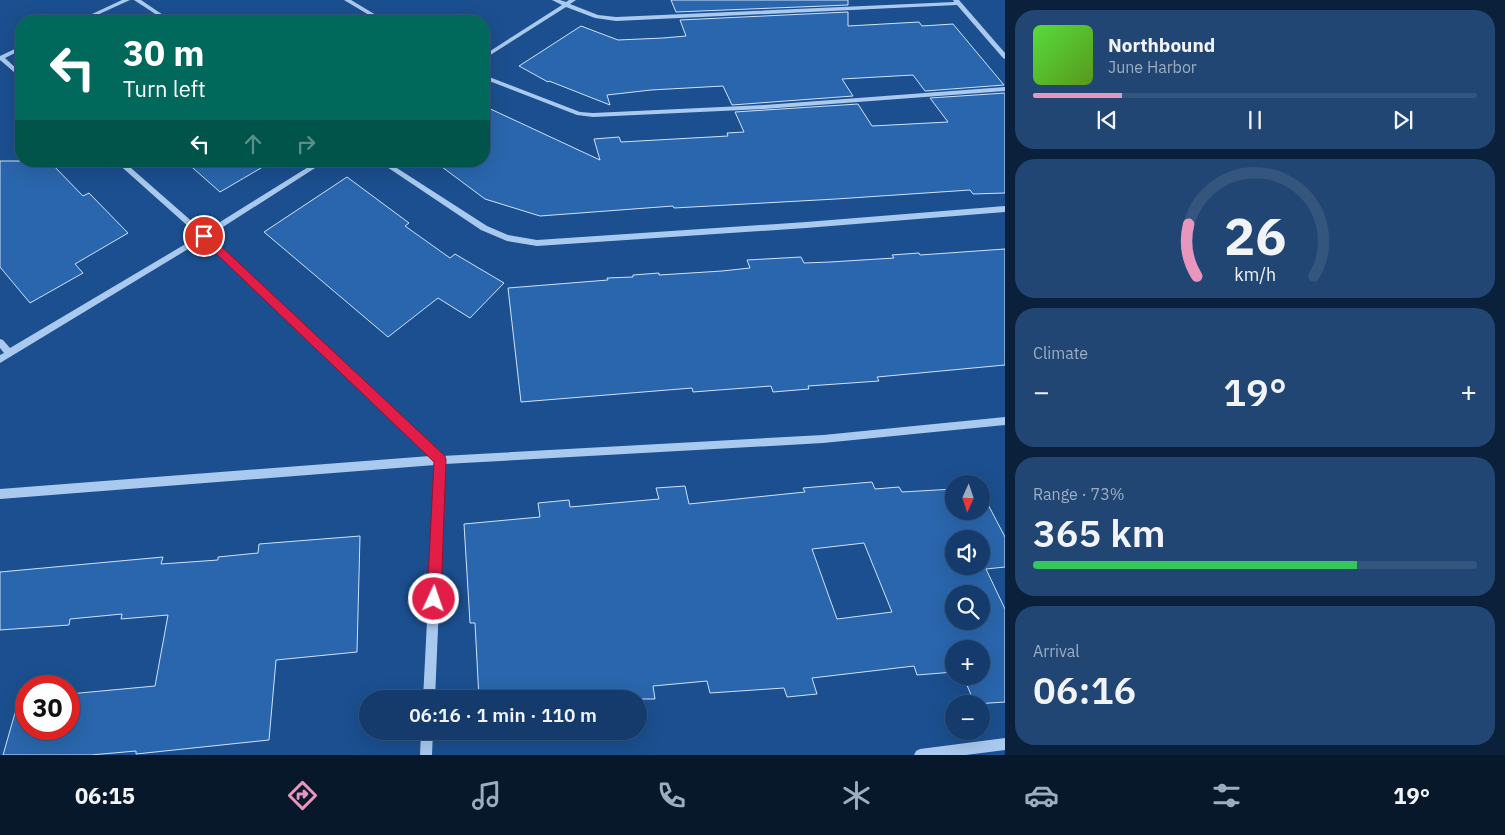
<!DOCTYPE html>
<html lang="en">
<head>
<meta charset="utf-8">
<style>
  :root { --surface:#143b6b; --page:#214673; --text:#f1f3f6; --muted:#9dadc1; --line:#33557e; --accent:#e797bd }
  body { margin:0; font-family:"IBM Plex Sans",sans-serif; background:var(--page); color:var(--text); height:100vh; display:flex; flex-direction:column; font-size:19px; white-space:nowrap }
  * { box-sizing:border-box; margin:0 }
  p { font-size:16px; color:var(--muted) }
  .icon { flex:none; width:28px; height:28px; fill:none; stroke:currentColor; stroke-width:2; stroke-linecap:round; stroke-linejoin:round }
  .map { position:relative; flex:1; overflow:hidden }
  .sheet { display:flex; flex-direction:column; gap:10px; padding:10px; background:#0b203b; width:500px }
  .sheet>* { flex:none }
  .banner { position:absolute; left:15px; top:15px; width:475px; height:152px; border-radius:20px; box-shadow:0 5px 20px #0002,0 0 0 1px var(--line); background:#00695c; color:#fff; overflow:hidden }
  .needle { width:32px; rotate:183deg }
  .buttons { position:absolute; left:945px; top:475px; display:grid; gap:10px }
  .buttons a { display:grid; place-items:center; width:45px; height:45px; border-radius:50%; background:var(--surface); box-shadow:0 5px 20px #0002,0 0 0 1px var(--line); font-size:25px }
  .speed { position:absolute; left:15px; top:675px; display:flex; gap:10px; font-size:25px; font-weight:700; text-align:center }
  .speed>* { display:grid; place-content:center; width:65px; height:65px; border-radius:50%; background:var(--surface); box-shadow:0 5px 20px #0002,0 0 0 1px var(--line); line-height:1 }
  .speed .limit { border:8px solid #d22; background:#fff; color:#111 }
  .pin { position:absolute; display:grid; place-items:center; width:42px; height:42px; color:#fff; margin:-21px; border:2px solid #fff; border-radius:50%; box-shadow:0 1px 5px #0007 }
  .me { position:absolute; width:55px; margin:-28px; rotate:3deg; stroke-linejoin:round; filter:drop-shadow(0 0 4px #0008) }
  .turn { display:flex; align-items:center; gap:18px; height:105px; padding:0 25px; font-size:22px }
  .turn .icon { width:65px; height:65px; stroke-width:2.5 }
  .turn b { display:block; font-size:35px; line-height:42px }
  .lanes { display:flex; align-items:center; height:48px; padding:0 25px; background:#0003; justify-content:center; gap:25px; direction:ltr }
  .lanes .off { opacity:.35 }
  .big { font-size:38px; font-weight:600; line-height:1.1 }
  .sheet .widget { flex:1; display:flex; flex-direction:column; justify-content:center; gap:8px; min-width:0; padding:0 18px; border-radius:20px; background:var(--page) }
  .sheet .dial { align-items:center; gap:0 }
  .dial svg { height:130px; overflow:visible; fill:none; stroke:var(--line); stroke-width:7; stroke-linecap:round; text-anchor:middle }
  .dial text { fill:var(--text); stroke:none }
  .song { display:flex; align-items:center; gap:15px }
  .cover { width:60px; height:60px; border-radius:8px; background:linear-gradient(135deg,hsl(110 70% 55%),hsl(90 70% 35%)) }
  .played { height:5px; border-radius:2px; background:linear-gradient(90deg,var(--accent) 20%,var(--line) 20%) }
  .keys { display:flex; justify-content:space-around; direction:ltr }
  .heat { display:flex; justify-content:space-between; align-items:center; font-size:28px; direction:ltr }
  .charge { height:8px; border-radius:4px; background:linear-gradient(90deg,#34c759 73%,var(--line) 0) }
  .trip { position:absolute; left:359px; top:690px; width:288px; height:50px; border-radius:25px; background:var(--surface); box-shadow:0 5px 20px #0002,0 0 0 1px var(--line); font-weight:600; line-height:50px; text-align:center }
  .dock { display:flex; height:80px; justify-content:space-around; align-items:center; background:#08182b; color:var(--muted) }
  .dock .icon { width:35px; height:35px }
  .dock .current { color:var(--accent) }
  .dock b { font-size:22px; color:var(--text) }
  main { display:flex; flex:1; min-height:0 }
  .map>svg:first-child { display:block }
  .building { fill:#2a66ad; stroke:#cfe3fa; fill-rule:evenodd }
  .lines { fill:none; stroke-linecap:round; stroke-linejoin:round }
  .minor { fill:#a9c9ee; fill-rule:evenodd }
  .route { fill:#e11d48; stroke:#92132f }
</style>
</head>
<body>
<main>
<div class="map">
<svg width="1005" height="755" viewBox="0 0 1005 755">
  <rect width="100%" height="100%" fill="#1b4f8f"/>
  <path class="building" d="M671 0H848V5L676 12Z
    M848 12V26L919 22 922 26 953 24 1004 85 925 91 913 75 842 79 853 96 732 105 723 86 651 90 607 95 610 105 549 81 548 82 519 66 581 26 618 40 663 38 686 36 680 20Z
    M1005 93V193L973 194 970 190 836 199 674 208 673 206 540 216 485 199 434 161H484V106L600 160 594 139 619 137 621 142 728 136 727 133 744 132 735 112 858 104 872 126 948 122 930 98Z
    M0 161H49L83 196 89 193 128 233 75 264 83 273 30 303 0 267Z
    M185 161H273L220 192Z
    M347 177 409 223 405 226 450 258 455 254 504 283 470 318 438 298 388 337 264 232Z
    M1005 249V365L877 377 879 381 808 386 809 389 773 392 771 386 693 392 692 388 521 402 508 288 608 280 607 278 633 277V275L659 273V275L722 271 750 268 747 260 801 257 804 263 830 262 894 258 892 255 919 253 920 255Z
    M872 482 875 489 899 487 902 492 954 489V511H981V491L1005 537V567L986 569 1005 609V702L975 704 963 676H981V649H954V672L917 675 914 666 812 678 817 694 787 697 784 688 710 693 707 681 653 686 655 699H479L475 623H470L464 524 540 517 538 503 569 500 570 507 659 499 656 488 685 486 689 504 805 492 803 488ZM954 539H981V566H954ZM864 543 892 612 837 619 812 549ZM954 594H981V621H954Z
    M360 536 357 652 276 660 269 740 136 754V751L91 755H3L19 699H26V729H69V694L155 686 168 615 121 619 122 614 70 619 69 625 0 630V572L163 557 161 564 218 560V557L258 553 259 544Z"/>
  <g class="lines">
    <path class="minor" d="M122 0H130L84 21H77Z
      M134 0H141L172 21H166Z
      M344 0H351L386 21H379Z
      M552 0H560L566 2 569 0H576L570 4 598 15 616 17 954 2 953 0H959L1005 53V59L1003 58 957 5 616 21 595 18 566 7 484 59V55L562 5Z
      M21 46V50L5 58 21 73V78L0 60V56Z
      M484 75 580 112 593 113 764 105 1005 87V91L764 109 593 117 577 115 484 79Z
      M115 161H123L204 232 318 161H326L209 236 442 456 823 435 1005 417V425L823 443 445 464 435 699H423L435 465 0 499V489L430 456 203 240 0 363V355L4 353 0 348V339L3 340 10 348 199 236Z
      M378 161H386L487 226 508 235 537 240 806 222 1005 206V212L806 228 537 246 507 241 481 230Z
      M421 731H433L432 755H420Z
      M1005 738V750L966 755H914L916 751 920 749Z"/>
  </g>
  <path class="route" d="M204 233 208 234 445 456 446 460 441 599 439 604 434 606 429 604 427 599 434 462 201 239V234Z"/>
</svg>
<div class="buttons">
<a><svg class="needle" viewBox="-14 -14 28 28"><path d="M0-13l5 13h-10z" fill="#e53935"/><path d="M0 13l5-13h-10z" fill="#9dadc1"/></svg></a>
<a><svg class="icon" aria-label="sound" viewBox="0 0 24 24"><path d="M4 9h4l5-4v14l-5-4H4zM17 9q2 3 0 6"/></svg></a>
<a><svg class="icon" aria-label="search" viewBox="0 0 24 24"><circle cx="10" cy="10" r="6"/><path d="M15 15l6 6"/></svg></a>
<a>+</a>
<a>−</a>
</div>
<div class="speed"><div class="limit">30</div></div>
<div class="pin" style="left:204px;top:236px;background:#d93025"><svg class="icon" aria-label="arrive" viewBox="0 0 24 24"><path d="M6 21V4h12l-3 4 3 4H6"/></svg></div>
<svg class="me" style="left:434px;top:599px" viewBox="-20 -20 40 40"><circle r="17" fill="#e11d48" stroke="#fff" stroke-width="3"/><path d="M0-11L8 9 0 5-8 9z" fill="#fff"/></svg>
<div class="trip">06:16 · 1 min · 110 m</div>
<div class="banner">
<div class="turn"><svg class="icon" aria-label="left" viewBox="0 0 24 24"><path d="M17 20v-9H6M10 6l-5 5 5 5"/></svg><div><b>30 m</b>Turn left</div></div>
<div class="lanes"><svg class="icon" aria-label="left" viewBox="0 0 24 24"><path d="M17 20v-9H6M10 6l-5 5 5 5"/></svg><svg class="icon off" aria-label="ahead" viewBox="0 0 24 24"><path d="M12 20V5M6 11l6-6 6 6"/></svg><svg class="icon off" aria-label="right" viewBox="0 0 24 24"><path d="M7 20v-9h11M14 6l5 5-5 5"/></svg></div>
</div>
</div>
<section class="sheet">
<div class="widget">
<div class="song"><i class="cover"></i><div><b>Northbound</b><p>June Harbor</p></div></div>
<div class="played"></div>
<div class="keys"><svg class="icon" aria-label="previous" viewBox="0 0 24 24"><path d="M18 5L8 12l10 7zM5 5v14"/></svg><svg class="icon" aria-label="pause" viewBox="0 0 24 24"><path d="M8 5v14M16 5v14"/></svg><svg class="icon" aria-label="next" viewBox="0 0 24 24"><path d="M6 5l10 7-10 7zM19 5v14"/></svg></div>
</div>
<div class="widget dial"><svg viewBox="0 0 100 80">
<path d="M14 69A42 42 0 1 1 86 69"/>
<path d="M14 69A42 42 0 0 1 9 37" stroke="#e797bd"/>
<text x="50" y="56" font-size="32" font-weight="700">26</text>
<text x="50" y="72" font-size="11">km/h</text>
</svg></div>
<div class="widget"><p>Climate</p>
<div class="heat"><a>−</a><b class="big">19°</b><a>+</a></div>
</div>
<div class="widget"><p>Range · 73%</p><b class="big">365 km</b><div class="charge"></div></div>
<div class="widget"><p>Arrival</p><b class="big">06:16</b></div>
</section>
</main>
<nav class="dock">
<b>06:15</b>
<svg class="icon current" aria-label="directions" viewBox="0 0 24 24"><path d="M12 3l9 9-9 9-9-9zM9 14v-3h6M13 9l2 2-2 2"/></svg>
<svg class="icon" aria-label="music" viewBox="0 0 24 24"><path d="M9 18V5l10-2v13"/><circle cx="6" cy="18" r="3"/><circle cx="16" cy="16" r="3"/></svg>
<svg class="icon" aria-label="phone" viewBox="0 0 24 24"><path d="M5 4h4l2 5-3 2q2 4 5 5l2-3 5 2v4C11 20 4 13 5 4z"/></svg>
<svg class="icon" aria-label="climate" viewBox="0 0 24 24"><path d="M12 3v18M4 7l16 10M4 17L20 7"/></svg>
<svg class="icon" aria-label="car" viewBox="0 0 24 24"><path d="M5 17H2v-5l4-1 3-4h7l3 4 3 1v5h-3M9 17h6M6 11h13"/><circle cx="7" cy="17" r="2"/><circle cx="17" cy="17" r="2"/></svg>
<svg class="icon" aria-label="filters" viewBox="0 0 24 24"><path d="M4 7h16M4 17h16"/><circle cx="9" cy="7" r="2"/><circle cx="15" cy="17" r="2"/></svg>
<b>19°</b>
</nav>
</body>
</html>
